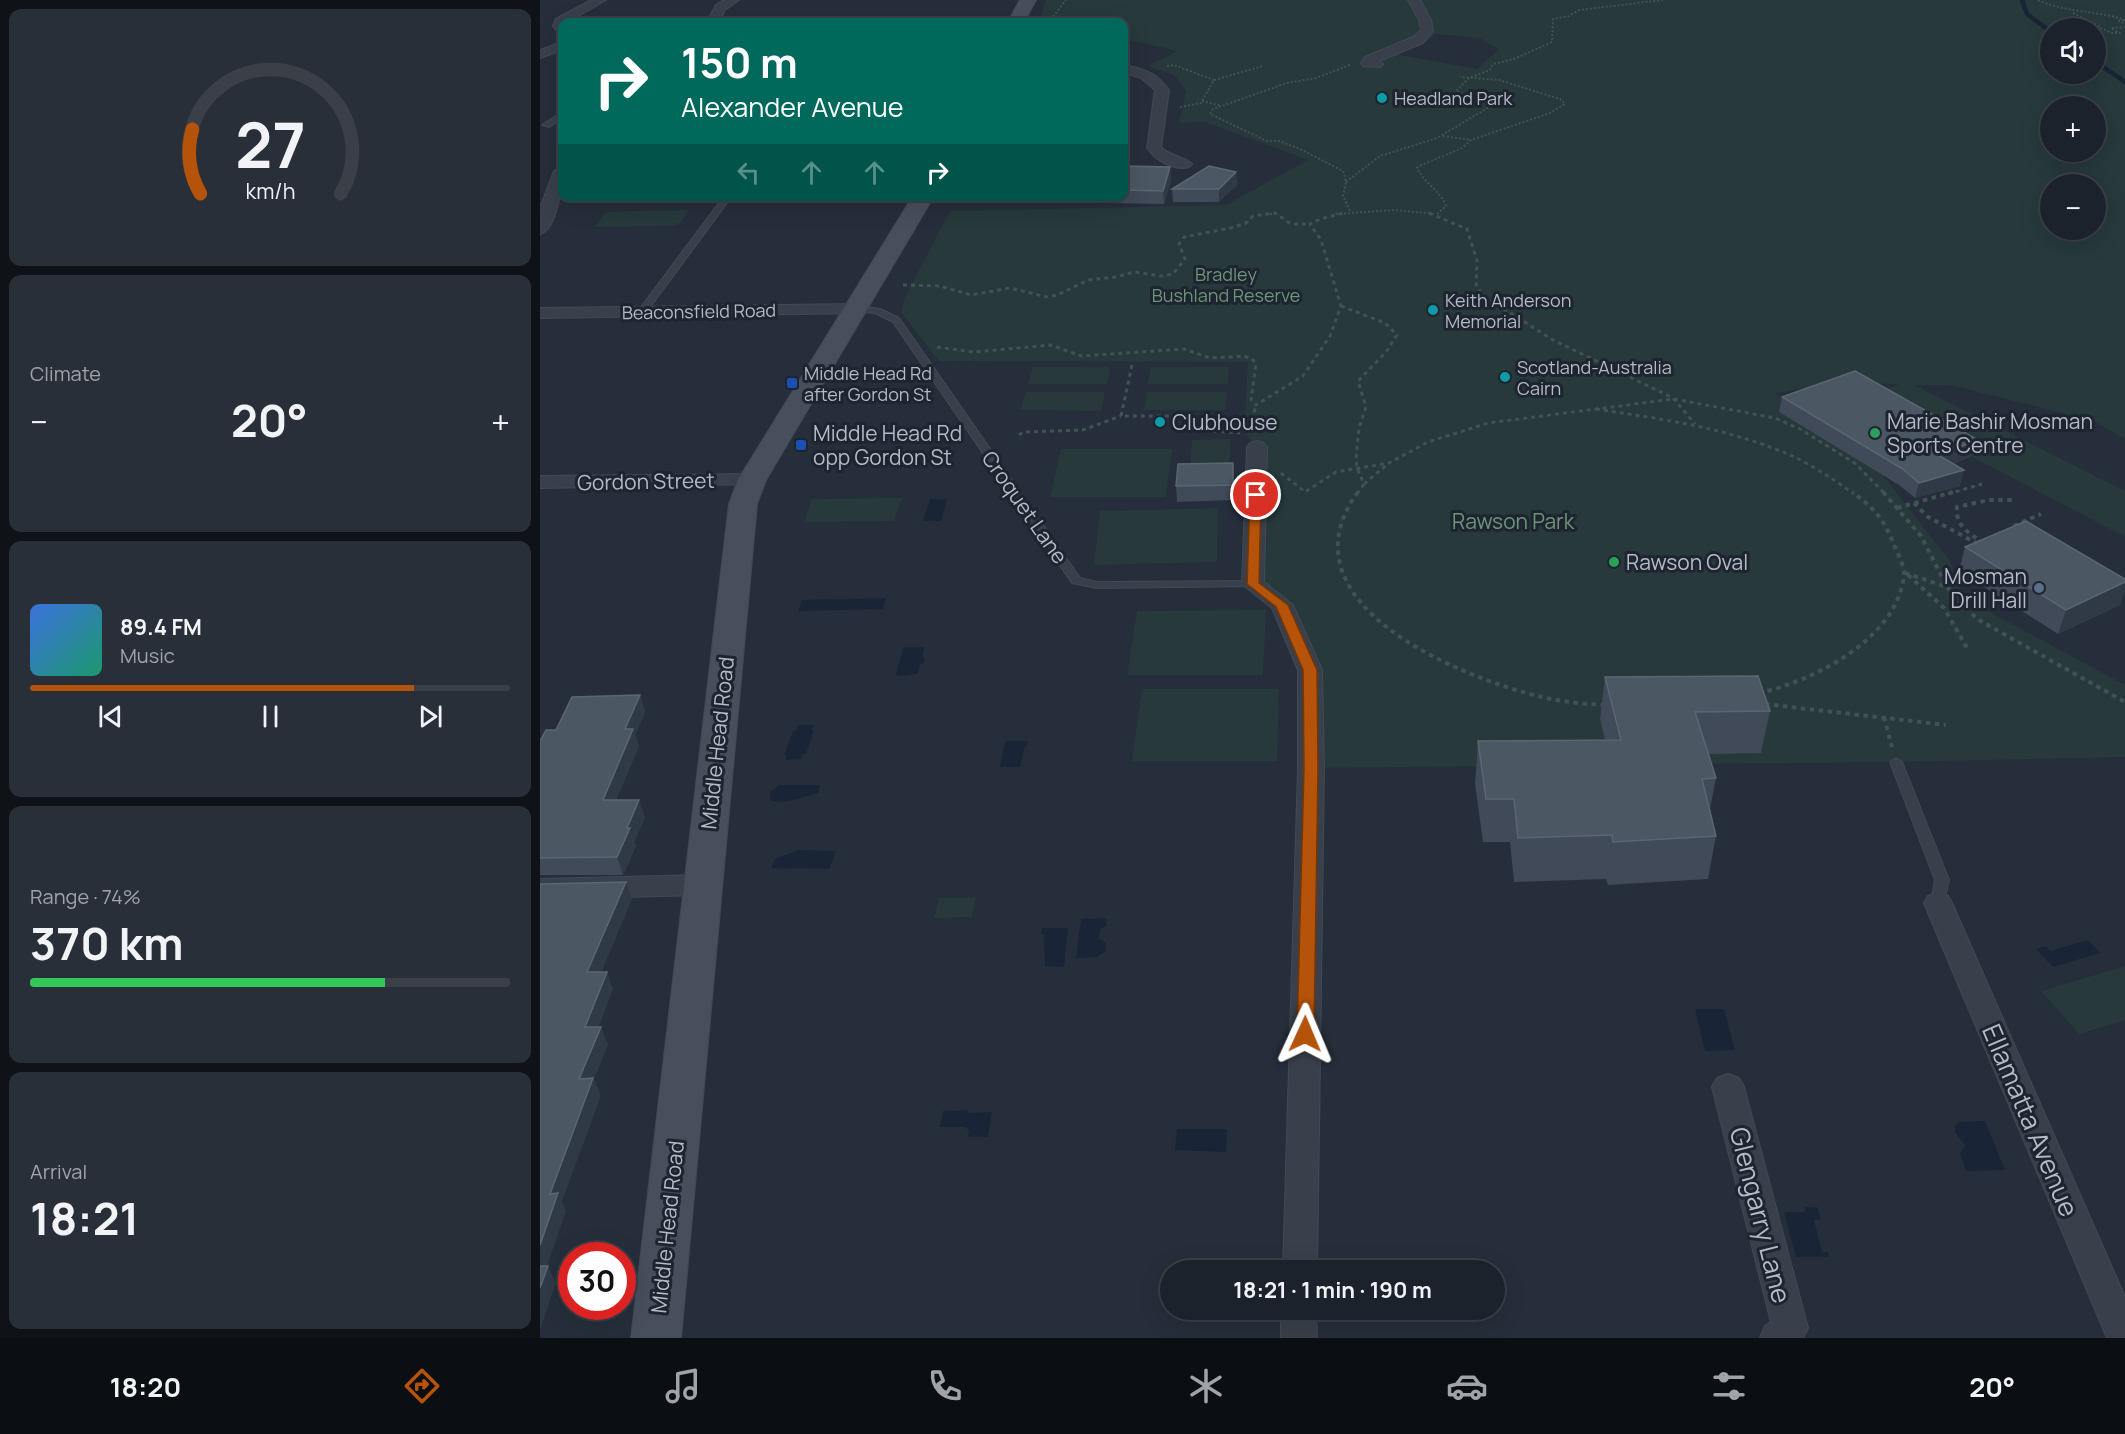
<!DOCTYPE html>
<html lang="en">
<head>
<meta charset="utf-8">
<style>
  :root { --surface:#1c222c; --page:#292f38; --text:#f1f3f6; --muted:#a0a4a9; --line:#3a3f48; --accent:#b45309 }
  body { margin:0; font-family:Manrope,sans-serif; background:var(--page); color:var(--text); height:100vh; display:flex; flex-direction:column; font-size:22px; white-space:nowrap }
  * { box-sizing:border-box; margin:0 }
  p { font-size:20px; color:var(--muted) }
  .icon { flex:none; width:33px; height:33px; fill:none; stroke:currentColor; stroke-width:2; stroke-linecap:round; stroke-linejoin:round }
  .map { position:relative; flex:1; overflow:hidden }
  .panel { display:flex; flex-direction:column; gap:9px; padding:9px; background:#0f1318; width:540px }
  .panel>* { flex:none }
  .top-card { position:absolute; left:18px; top:18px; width:570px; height:183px; border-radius:12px; box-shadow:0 6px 24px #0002,0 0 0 2px var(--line); background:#00695c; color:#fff; overflow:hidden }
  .controls { position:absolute; left:1500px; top:18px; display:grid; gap:12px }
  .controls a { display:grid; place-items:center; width:66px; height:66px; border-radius:50%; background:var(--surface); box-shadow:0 6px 24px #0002,0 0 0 2px var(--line); font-size:30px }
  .speed { position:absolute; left:18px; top:1242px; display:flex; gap:12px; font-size:30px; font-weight:700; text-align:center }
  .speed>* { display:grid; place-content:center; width:78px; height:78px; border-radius:50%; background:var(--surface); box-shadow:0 6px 24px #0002,0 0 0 2px var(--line); line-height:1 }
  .speed .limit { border:9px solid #d22; background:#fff; color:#111 }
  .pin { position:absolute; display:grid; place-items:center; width:51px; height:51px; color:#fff; margin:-26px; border:3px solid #fff; border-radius:50%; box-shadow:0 2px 6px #0007 }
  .me { position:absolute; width:66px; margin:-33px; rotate:1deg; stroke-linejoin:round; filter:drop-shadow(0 0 4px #0008) }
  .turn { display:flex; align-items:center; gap:21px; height:126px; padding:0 24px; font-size:27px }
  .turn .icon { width:78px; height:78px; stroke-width:2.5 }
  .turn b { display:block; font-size:42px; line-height:51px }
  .lanes { display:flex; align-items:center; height:57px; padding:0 24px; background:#0003; justify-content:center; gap:30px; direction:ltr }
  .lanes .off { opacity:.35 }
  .big { font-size:45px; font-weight:700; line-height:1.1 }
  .panel .tile { flex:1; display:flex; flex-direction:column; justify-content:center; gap:9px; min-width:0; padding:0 21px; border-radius:12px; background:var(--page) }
  .panel .dial { align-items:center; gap:0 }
  .dial svg { height:156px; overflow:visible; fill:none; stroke:var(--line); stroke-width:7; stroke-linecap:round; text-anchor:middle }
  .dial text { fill:var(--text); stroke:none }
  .song { display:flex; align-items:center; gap:18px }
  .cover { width:72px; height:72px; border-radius:9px; background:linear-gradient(135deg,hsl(220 70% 55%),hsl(160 70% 35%)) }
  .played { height:6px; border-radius:3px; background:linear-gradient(90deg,var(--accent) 80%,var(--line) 80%) }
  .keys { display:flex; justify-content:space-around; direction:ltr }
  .heat { display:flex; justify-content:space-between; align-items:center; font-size:33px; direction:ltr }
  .charge { height:9px; border-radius:4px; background:linear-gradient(90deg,#34c759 74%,var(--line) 0) }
  .trip { position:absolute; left:620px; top:1260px; width:345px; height:60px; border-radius:30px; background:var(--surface); box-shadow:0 6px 24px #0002,0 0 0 2px var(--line); font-weight:700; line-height:60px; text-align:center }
  .menu { display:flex; height:96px; justify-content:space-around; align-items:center; background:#0b0e12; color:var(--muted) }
  .menu .icon { width:42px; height:42px }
  .menu .current { color:var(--accent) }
  .menu b { font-size:27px; color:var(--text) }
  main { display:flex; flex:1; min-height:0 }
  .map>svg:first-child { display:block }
  .green { fill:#27393b; fill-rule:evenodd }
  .water { fill:#192537 }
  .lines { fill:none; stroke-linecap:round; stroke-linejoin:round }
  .stream { stroke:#192537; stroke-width:4.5 }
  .lane-casing { stroke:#424954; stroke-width:2 }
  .street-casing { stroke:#424954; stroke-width:2 }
  .secondary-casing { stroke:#424954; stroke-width:2 }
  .path-far2 { stroke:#405254; stroke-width:2; stroke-dasharray:2 2; stroke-linecap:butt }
  .path-far1 { stroke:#405254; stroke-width:3; stroke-dasharray:4 4; stroke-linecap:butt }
  .path { stroke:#405254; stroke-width:4; stroke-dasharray:4.5 4.5; stroke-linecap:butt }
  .lane { fill:#39404b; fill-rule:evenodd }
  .street { fill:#39404b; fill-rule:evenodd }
  .secondary { fill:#474f5d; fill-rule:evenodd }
  .wall { fill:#404a58 }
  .shaded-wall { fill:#303a47 }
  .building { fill:#4c5764; stroke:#5c6673; stroke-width:1.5 }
  .route { fill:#b45309; stroke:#753606; stroke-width:1.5 }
  .culture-dot { fill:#0f9aa8; stroke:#1e2530; stroke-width:2 }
  .transit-dot { fill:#1a4fb4; stroke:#1e2530; stroke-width:2 }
  .leisure-dot { fill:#2e9e5b; stroke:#1e2530; stroke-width:2 }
  .service-dot { fill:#5c6f8a; stroke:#1e2530; stroke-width:2 }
  .labels { text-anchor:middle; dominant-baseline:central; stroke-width:6; stroke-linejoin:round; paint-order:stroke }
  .far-poi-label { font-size:18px; fill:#b4bbc6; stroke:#1e2530; text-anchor:start }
  .far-park-label { font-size:18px; fill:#6d9577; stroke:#1e2530 }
  .far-street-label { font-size:18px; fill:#b4bbc6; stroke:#1e2530 }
  .poi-label { font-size:21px; fill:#b4bbc6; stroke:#1e2530; text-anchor:start }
  .street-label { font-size:21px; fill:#b4bbc6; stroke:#1e2530 }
  .park-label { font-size:21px; fill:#6d9577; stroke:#1e2530 }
  .near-street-label { font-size:26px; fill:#b4bbc6; stroke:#1e2530 }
</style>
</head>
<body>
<main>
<section class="panel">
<div class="tile dial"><svg viewBox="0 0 100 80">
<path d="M14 69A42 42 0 1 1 86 69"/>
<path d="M14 69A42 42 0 0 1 10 36" stroke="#b45309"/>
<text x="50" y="56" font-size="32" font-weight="700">27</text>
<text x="50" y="72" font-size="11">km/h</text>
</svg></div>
<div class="tile"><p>Climate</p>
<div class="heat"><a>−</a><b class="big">20°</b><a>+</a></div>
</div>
<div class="tile">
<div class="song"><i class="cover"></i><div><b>89.4 FM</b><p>Music</p></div></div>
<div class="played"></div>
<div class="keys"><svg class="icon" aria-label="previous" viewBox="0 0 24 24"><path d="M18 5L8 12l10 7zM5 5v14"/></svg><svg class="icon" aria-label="pause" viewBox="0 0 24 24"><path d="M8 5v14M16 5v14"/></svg><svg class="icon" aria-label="next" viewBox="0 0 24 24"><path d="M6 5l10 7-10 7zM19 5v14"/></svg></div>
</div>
<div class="tile"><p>Range · 74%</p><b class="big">370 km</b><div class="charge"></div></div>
<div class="tile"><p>Arrival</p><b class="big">18:21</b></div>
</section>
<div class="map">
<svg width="1585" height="1338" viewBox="0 0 1585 1338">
  <rect width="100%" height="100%" fill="#252e3a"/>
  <path class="green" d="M506 0H1585V439L1554 421 1410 385H1374L1585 491V537L1419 450 1326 397 1359 384 1287 383 1235 394 1325 452 1409 560 1424 598 1585 685V757L1356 762 771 768 770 670 742 605 713 584 717 447 704 432 708 362 399 361 361 312 364 299 410 211 686 205 768 160 665 122 639 123 646 91 634 75 607 66 638 51 584 39V22H499ZM1510 28H1556V74H1510ZM896 34 939 38 959 49 937 69 855 54 886 42ZM1510 106H1556V152H1510ZM1510 184H1556V230H1510Z
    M149 210 140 223 133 226 55 227 66 212Z
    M493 367H570L567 384H488Z
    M611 367H689L688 384H608Z
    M486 392H565L561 411 480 410Z
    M607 392H687L685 410H604Z
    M691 439 689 475 650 476 652 440Z
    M521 449H632L626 497H510Z
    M362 498 354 521 264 522 272 499Z
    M678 508 677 562 554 565 560 511Z
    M726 610 723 675H587L597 611Z
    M602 689H739L737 761H592Z
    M399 898H436L432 917 394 918Z
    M1585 966V1020L1539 1034 1501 991Z"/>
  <path class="water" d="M390 499H407L401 521H383Z
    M346 598 343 609 258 611 262 600Z
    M366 647H382L384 648 382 657 385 659 384 663 380 664 377 674 358 676 356 674 363 649Z
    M258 725H274L272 730H274L266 754H263L261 759 246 760 247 755H244L253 731H256Z
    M465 741H488L486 747 484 748 480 767H460Z
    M240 785H278L280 786 278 793C264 796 244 806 230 800L231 791Z
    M258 850 296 851 289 869 231 868 235 859Z
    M563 918 567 920 566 926 560 929 559 938 566 943 565 952 557 957 536 958 541 919Z
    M502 928H528L524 967 505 966 504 934H501Z
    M1548 940 1560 953 1513 967 1496 949 1506 946 1510 951Z
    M1155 1009H1184L1195 1050 1165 1051Z
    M428 1110V1113L452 1112 448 1137H428L429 1130 425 1127H400L403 1111Z
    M1445 1121 1465 1170 1426 1171 1420 1154 1425 1145 1415 1132V1126L1419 1122Z
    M637 1129H687L686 1152 635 1150Z
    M1265 1207H1277L1281 1220H1274L1282 1252H1288L1289 1257H1256L1244 1212H1265Z"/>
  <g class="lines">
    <path class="stream" d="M1482 0 1487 14 1510 31
      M1556 62 1585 82"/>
    <defs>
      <path id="lane" d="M19 114H22V119L9 127 2 125Z
        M184 196H192L105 314H99V310Z
        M318 306 340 309 359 318 540 578 557 582 713 581 719 584 717 586 557 588 532 583 353 322 335 313 315 311V307Z
        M1356 758 1362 762 1409 880 1403 907H1393L1391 903 1395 880 1350 762Z"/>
      <path id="street" d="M51 0H66L28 22H22V33L18 32 13 26 16 19Z
        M184 0H199L185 10 179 22H167L176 5Z
        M868 0H880L891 20 893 31 883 43 839 61 843 64 841 67 823 66 821 63 825 57 873 37 881 30 879 20Z
        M22 42V50L0 58V50Z
        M584 65C603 68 618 74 629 90L621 147C630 157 643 155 652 164L649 167C634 171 615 160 607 148L615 90 601 78 584 73Z
        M22 166C24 181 17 230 0 234V208L14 171Z
        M318 304 324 305 327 309 324 313 0 318V308Z
        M717 441 724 443 727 447 724 582 753 605 782 670 784 768 777 1270H743L758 768V670L732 608 702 584 707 447 710 443Z
        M212 474 219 476 222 480 219 484 0 488V476Z
        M162 875 172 878 176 885 172 892 162 895 0 899V879Z
        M1398 893 1408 896 1412 903 1585 1297V1338H1567L1384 903 1388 896Z
        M1188 1074 1199 1078 1204 1087 1268 1328 1263 1338H1220L1225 1326 1231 1322 1172 1087 1177 1078Z
        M741 1310H776L777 1338H741Z"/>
      <path id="secondary" d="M480 0H496L484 22H468Z
        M373 196H394L226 480 217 504 141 1338H91L189 504 198 480Z"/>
    </defs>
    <use href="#lane" class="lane-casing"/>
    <use href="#street" class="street-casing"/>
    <use href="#secondary" class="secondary-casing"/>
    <path class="path-far2" d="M1498 0C1526 13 1556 10 1585 20
      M1533 13 1561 27
      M1584 20 1579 21 1585 24
      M502 21 513 17 526 0
      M1560 28 1572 33H1580L1571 28 1585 27
      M810 65 776 78 747 83 673 109 670 114 727 141H739L760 149 803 171 806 182 803 196 810 211
      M627 66 634 65 674 80
      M662 101 681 106
      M640 107 661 103 674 80 723 66
      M903 136 931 140
      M806 182 840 156 897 138 951 106 916 91 929 78 950 70 953 64 974 59 1012 42 1013 19 1029 16 1039 10 1123 0
      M726 214H736
      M796 214 854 210 895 214
      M897 214 906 206C900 190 884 183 877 168L879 166 922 148 931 140 1010 113 1025 104 1020 99 959 80 920 77"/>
    <path class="path-far1" d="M889 213 927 229 937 261 936 284 942 295 1013 340 1133 398 1155 424
      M363 285 400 286 431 295 470 288 507 297 517 295 548 280 576 277 594 272 621 276 633 274 645 259 639 244 644 237 691 228 706 223 713 216 735 213 751 224H770
      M801 306 845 323 857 335 846 352 818 381 826 407 819 428 816 458 817 468 824 484 817 494
      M397 347 433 352 511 345 541 356 644 349 670 358 704 356 712 359 716 364 711 400 716 405 763 376 790 336 801 306 781 240 770 224 780 219 804 213
      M592 365 581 416H644L646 424 656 430 700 433
      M1056 409C1115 418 1174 426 1230 447 1260 457 1289 476 1314 494
      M713 428 712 421 716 405
      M479 435 483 432 543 430 581 416
      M741 473 765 492 796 472 849 463 888 442 948 423 1134 399 1235 418 1260 429 1316 464 1345 494
      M824 484 849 463
      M1408 494 1442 484"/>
    <path class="path" d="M818 492C737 603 921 678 1002 697 1023 702 1045 704 1066 705
      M1343 492 1381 536 1407 587
      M1374 503 1388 517 1438 544
      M1357 508 1413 492
      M1471 533V527L1501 514
      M1444 543C1430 534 1415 526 1417 507L1449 500H1473
      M1365 573 1407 587 1437 619 1585 702
      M1368 575 1404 608 1427 648
      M1219 693C1274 681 1358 638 1364 575 1365 566 1357 553 1354 545 1344 519 1335 509 1312 492
      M1225 704 1406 725
      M1344 717 1352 747"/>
    <use href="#lane" class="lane"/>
    <use href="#street" class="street"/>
    <use href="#secondary" class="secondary"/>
  </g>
  <path class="wall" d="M584 166 630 167 631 180 624 204 512 202 511 196H584Z
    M696 172 697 185 679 202H633L632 189Z
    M1242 397 1434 455 1413 464 1420 486 1375 498 1359 485 1239 412Z
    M693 463V500L637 502 636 486Z
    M1425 547 1585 579V589L1580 605 1518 634 1419 571Z
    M1065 677 1230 711 1221 753 1168 754 1176 778 1170 809 1176 836 1168 879 1068 885 1066 879 974 882 970 842H943L935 784 938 741 1065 740 1060 719Z
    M100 695 105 712 95 735 99 746 76 800 105 817 94 842 96 846 83 875H0V741L16 730Z"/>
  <path class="shaded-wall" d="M588 104 589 116 584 133V117Z
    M630 167 631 180 624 204 623 191Z
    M696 172 697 185 679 202V189Z
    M1438 440 1434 455 1394 471 1398 455Z
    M693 463 694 478 693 500Z
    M1424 470 1420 486 1375 498 1379 483Z
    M1585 582V589L1580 605 1518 634 1526 610Z
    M100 695 105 712 95 735 99 746 69 817 63 800 85 729Z
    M99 800 105 817 94 842 96 846 83 875 77 857 87 828Z
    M86 882 92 899 54 990 47 972Z
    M67 972 73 989 52 1045 45 1027Z
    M61 1027 68 1045 54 1079 61 1096 22 1201 26 1211 1 1284 0 1282V1245L10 1194 39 1079Z
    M8 1266 16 1283 0 1330V1288Z"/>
  <path class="building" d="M584 104H588L584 117Z
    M584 166 630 167 623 191 584 190Z
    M669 166 696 172 679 189H632Z
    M1315 371 1438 440 1398 455 1424 470 1379 483 1363 469 1242 397Z
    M693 463V485L636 486 638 464Z
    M1486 521 1585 579V582L1526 610 1425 547Z
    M1218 676 1230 711 1155 712 1176 778 1162 779 1176 836 1073 842 1072 835 978 838 974 799H946L938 741 1081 740 1065 677Z
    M100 695 85 729H93L63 800H99L87 828H90L77 857 0 858V741L6 730H16L32 697Z
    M86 882 47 972H67L45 1027H61L39 1079 53 1078 10 1194 18 1193 0 1245V884Z
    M0 1266H8L0 1288Z"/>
  <path class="route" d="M716 492 721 495 719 583 748 605 777 670 778 768 774 1034 772 1039 765 1041 759 1039 757 1034 764 768 763 670 736 607 707 584 710 495Z"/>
  <g class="culture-dot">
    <circle cx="842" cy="98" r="6"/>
    <circle cx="893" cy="310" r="6"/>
    <circle cx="965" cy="377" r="6"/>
    <circle cx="620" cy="422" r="6"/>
  </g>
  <g class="transit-dot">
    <rect x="246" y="377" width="12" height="12" rx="3"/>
    <rect x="255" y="439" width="12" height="12" rx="3"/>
  </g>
  <g class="leisure-dot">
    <circle cx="1335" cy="433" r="6"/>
    <circle cx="1074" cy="562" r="6"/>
  </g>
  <circle class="service-dot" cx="1499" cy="588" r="6"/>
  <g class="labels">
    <g class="far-poi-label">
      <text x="854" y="98">Headland Park</text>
      <text x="905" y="300">Keith Anderson<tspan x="905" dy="21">Memorial</tspan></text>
      <text x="977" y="367">Scotland-Australia<tspan x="977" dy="21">Cairn</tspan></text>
      <text x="264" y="373">Middle Head Rd<tspan x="264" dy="21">after Gordon St</tspan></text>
    </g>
    <g class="far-park-label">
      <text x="686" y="274">Bradley<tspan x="686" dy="21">Bushland Reserve</tspan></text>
    </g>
    <g class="far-street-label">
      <text transform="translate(159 311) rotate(-1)">Beaconsfield Road</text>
    </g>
    <g class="poi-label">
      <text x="1347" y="421">Marie Bashir Mosman<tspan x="1347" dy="24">Sports Centre</tspan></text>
      <text x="632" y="422">Clubhouse</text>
      <text x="273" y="433">Middle Head Rd<tspan x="273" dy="24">opp Gordon St</tspan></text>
      <text x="1086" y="562">Rawson Oval</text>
      <text x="1487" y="576" text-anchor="end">Mosman<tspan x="1487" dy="24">Drill Hall</tspan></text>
    </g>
    <g class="street-label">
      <text transform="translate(106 481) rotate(-1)">Gordon Street</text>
      <text transform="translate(485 507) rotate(55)">Croquet Lane</text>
      <text transform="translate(177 743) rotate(-84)">Middle Head Road</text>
      <text transform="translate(127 1227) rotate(-84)">Middle Head Road</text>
    </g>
    <g class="park-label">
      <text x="973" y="521">Rawson Park</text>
    </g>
    <g class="near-street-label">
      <text transform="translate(1491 1120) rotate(67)">Ellamatta Avenue</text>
      <text transform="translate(1221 1215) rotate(76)">Glengarry Lane</text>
    </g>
  </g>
</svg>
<div class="controls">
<a><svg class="icon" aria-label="sound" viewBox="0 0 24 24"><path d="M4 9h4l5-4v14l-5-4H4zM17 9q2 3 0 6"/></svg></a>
<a>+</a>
<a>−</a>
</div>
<div class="speed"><div class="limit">30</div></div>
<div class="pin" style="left:716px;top:495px;background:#d93025"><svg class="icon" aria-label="arrive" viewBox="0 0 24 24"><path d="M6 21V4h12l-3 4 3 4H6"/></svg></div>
<svg class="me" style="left:765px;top:1034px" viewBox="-20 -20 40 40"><path d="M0-17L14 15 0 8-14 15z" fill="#b45309" stroke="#fff" stroke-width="4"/></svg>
<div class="trip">18:21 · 1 min · 190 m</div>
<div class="top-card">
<div class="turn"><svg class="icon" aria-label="right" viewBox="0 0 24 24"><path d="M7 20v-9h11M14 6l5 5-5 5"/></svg><div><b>150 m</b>Alexander Avenue</div></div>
<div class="lanes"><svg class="icon off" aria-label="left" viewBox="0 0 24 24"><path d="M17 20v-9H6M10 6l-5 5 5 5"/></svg><svg class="icon off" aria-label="ahead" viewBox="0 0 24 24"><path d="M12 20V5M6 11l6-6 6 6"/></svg><svg class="icon off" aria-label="ahead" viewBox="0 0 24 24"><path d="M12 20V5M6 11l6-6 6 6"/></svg><svg class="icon" aria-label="right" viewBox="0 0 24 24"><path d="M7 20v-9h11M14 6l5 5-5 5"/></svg></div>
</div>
</div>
</main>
<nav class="menu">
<b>18:20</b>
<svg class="icon current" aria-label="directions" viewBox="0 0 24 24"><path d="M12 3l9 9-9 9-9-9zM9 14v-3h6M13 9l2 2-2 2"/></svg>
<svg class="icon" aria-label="music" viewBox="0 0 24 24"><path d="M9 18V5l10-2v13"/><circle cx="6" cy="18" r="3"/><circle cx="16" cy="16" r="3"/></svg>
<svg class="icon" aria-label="phone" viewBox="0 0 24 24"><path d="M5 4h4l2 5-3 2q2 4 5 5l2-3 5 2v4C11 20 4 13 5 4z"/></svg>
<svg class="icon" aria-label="climate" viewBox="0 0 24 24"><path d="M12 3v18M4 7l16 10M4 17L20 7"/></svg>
<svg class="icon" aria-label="car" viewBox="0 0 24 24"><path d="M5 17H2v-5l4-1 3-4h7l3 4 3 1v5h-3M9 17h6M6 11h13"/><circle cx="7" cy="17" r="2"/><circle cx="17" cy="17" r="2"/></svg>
<svg class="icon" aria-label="filters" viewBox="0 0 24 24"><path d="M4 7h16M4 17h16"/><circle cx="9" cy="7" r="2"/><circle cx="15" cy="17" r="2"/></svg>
<b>20°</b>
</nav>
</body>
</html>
